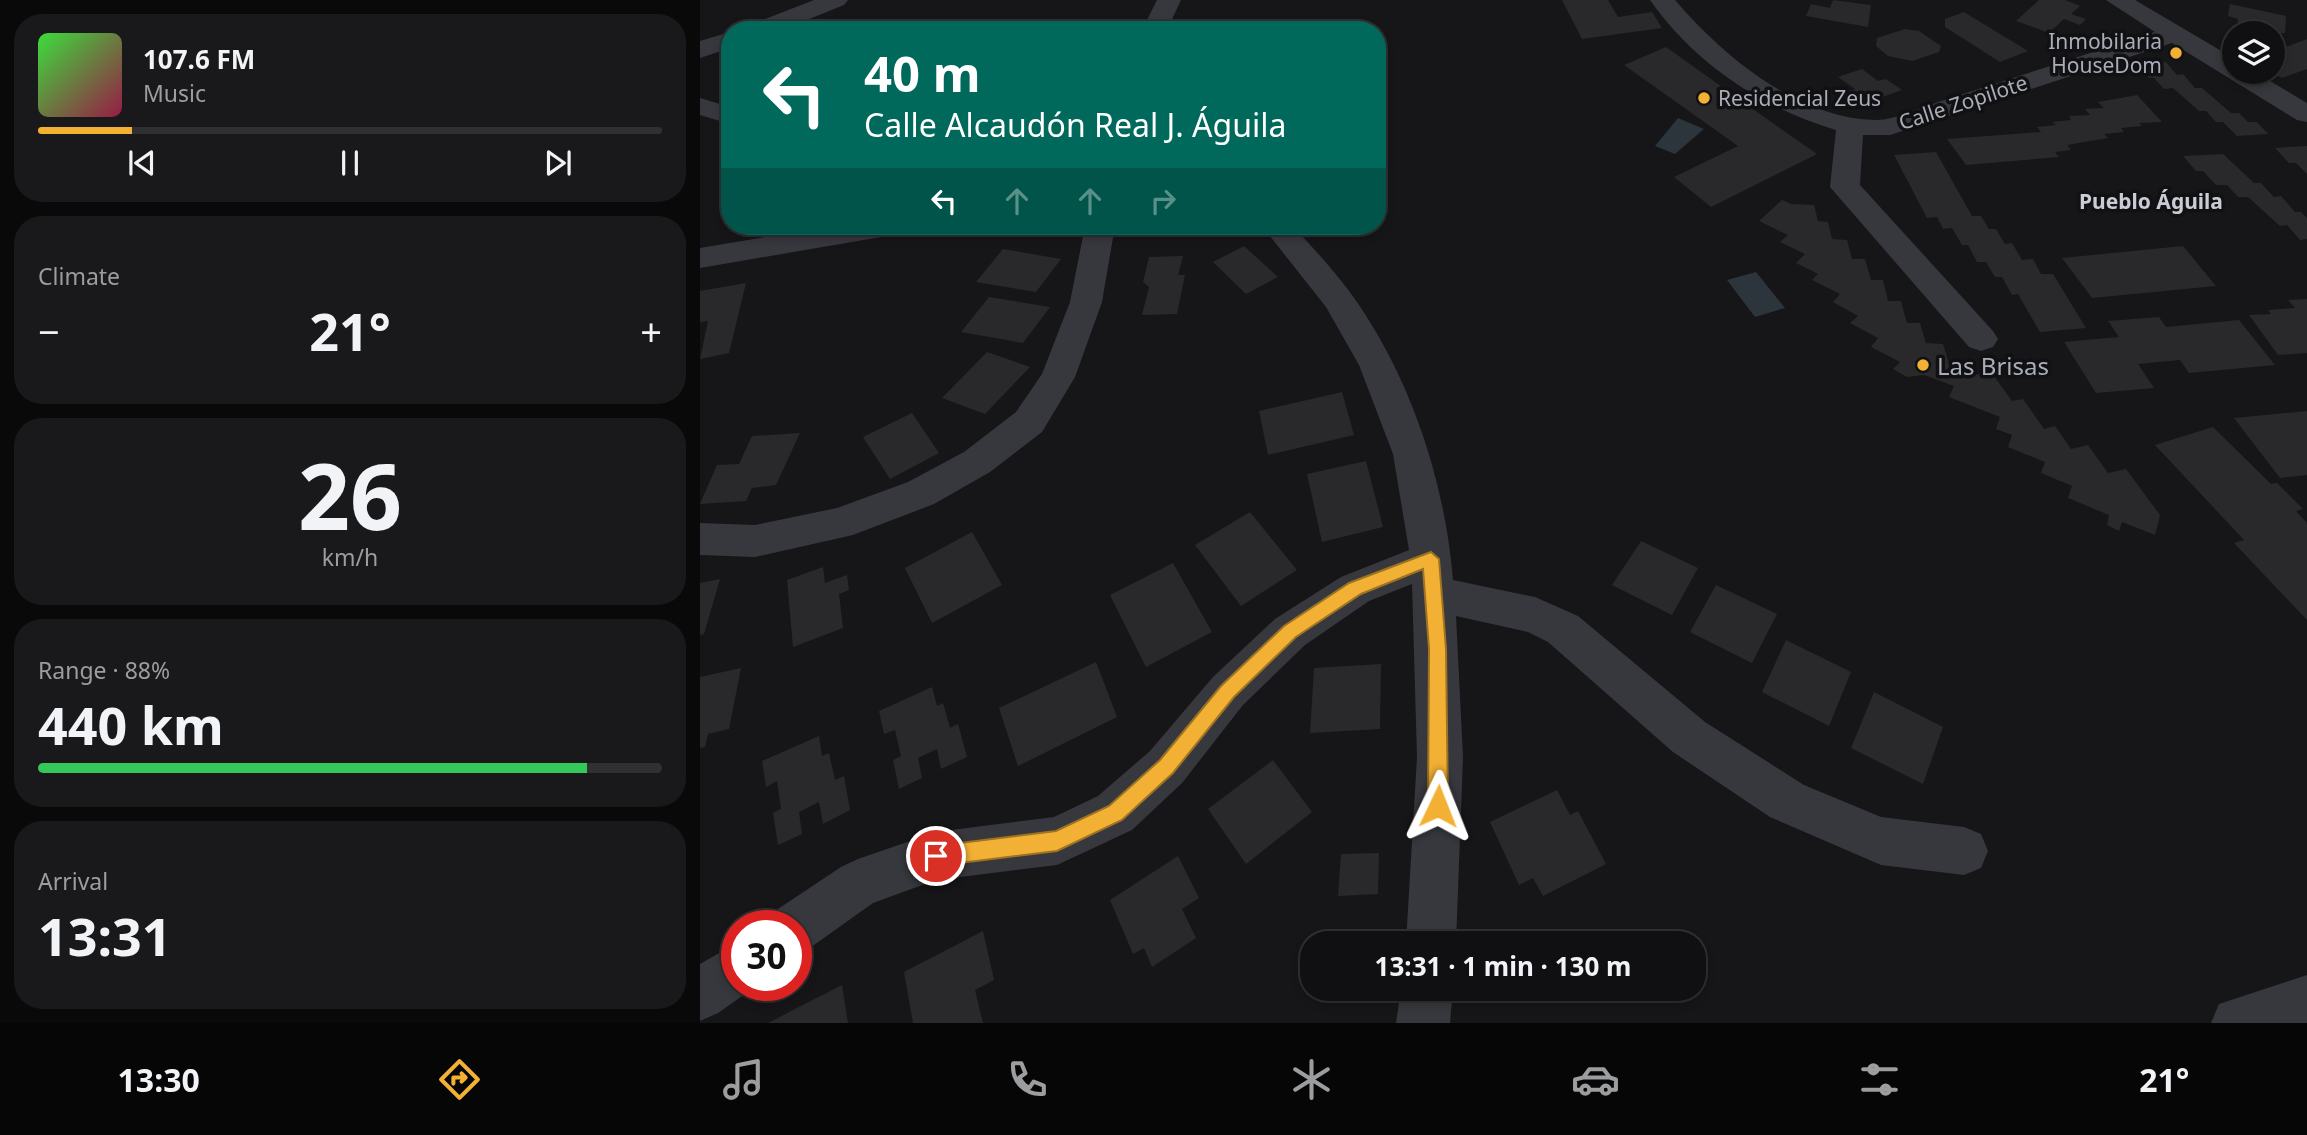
<!DOCTYPE html>
<html lang="en">
<head>
<meta charset="utf-8">
<style>
  :root { --surface:#101012; --page:#19191b; --text:#f1f3f6; --muted:#9c9d9f; --line:#303032; --accent:#f2b134 }
  body { margin:0; font-family:"Noto Sans",sans-serif; background:var(--page); color:var(--text); height:100vh; display:flex; flex-direction:column; font-size:26px; white-space:nowrap }
  * { box-sizing:border-box; margin:0 }
  p { font-size:23px; color:var(--muted) }
  .icon { flex:none; width:38px; height:38px; fill:none; stroke:currentColor; stroke-width:2; stroke-linecap:round; stroke-linejoin:round }
  .map { position:relative; flex:1; overflow:hidden }
  .panel { display:flex; flex-direction:column; gap:14px; padding:14px; background:#09090a; width:700px }
  .panel>* { flex:none }
  .guide { position:absolute; left:21px; top:21px; width:665px; height:214px; border-radius:28px; box-shadow:0 4px 10px #0003,0 0 0 2px var(--line); background:#00695c; color:#fff; overflow:hidden }
  .fabs { position:absolute; left:1522px; top:21px; display:grid; gap:14px }
  .fabs a { display:grid; place-items:center; width:63px; height:63px; border-radius:50%; background:var(--surface); box-shadow:0 4px 10px #0003,0 0 0 2px var(--line); font-size:35px }
  .speed { position:absolute; left:21px; top:910px; display:flex; gap:14px; font-size:35px; font-weight:700; text-align:center }
  .speed>* { display:grid; place-content:center; width:91px; height:91px; border-radius:50%; background:var(--surface); box-shadow:0 4px 10px #0003,0 0 0 2px var(--line); line-height:1 }
  .speed .limit { border:10px solid #d22; background:#fff; color:#111 }
  .pin { position:absolute; display:grid; place-items:center; width:60px; height:60px; color:#fff; margin:-30px; border:4px solid #fff; border-radius:50%; box-shadow:0 2px 7px #0007 }
  .me { position:absolute; width:77px; margin:-38px; rotate:2deg; stroke-linejoin:round; filter:drop-shadow(0 0 5px #0008) }
  .turn { display:flex; align-items:center; gap:24px; height:147px; padding:0 28px; font-size:32px }
  .turn .icon { width:91px; height:91px; stroke-width:2.5 }
  .turn b { display:block; font-size:49px; line-height:60px }
  .lanes { display:flex; align-items:center; height:66px; padding:0 28px; background:#0003; justify-content:center; gap:35px; direction:ltr }
  .lanes .off { opacity:.35 }
  .big { font-size:52px; font-weight:700; line-height:1.1 }
  .panel .widget { flex:1; display:flex; flex-direction:column; justify-content:center; gap:10px; min-width:0; padding:0 24px; border-radius:28px; background:var(--page) }
  .panel .dial { align-items:center; gap:0 }
  .dial b { font-size:91px; line-height:1 }
  .song { display:flex; align-items:center; gap:21px }
  .cover { width:84px; height:84px; border-radius:10px; background:linear-gradient(135deg,hsl(120 70% 55%),hsl(340 70% 35%)) }
  .played { height:7px; border-radius:4px; background:linear-gradient(90deg,var(--accent) 15%,var(--line) 15%) }
  .keys { display:flex; justify-content:space-around; direction:ltr }
  .heat { display:flex; justify-content:space-between; align-items:center; font-size:38px; direction:ltr }
  .charge { height:10px; border-radius:5px; background:linear-gradient(90deg,#34c759 88%,var(--line) 0) }
  .trip { position:absolute; left:600px; top:931px; width:406px; height:70px; border-radius:28px; background:var(--surface); box-shadow:0 4px 10px #0003,0 0 0 2px var(--line); font-weight:700; line-height:70px; text-align:center }
  .tabs { display:flex; height:112px; justify-content:space-around; align-items:center; background:#060607; color:var(--muted) }
  .tabs .icon { width:49px; height:49px }
  .tabs .on { color:var(--accent) }
  .tabs b { font-size:32px; color:var(--text) }
  main { display:flex; flex:1; min-height:0 }
  .map>svg:first-child { display:block }
  .water { fill:#2c353c }
  .building { fill:#29292c }
  .lines { fill:none; stroke-linecap:round; stroke-linejoin:round }
  .minor { fill:#37383d; fill-rule:evenodd }
  .route { fill:#f2b134; stroke:#9d7322; stroke-width:2 }
  .poi-dot { fill:#f2b134; stroke:#111113; stroke-width:2.5 }
  .labels { text-anchor:middle; dominant-baseline:central; stroke-width:7; stroke-linejoin:round; paint-order:stroke }
  .far-poi-label { font-size:21px; fill:#a8adb8; stroke:#111113; text-anchor:end }
  .far-street-label { font-size:21px; fill:#a8adb8; stroke:#111113 }
  .far-neighbourhood-label { font-size:21px; font-weight:bold; fill:#c9ccd4; stroke:#111113 }
  .poi-label { font-size:24px; fill:#a8adb8; stroke:#111113; text-anchor:start }
</style>
</head>
<body>
<main>
<section class="panel">
<div class="widget">
<div class="song"><i class="cover"></i><div><b>107.6 FM</b><p>Music</p></div></div>
<div class="played"></div>
<div class="keys"><svg class="icon" aria-label="previous" viewBox="0 0 24 24"><path d="M18 5L8 12l10 7zM5 5v14"/></svg><svg class="icon" aria-label="pause" viewBox="0 0 24 24"><path d="M8 5v14M16 5v14"/></svg><svg class="icon" aria-label="next" viewBox="0 0 24 24"><path d="M6 5l10 7-10 7zM19 5v14"/></svg></div>
</div>
<div class="widget"><p>Climate</p>
<div class="heat"><a>−</a><b class="big">21°</b><a>+</a></div>
</div>
<div class="widget dial"><b>26</b><p>km/h</p></div>
<div class="widget"><p>Range · 88%</p><b class="big">440 km</b><div class="charge"></div></div>
<div class="widget"><p>Arrival</p><b class="big">13:31</b></div>
</section>
<div class="map">
<svg width="1607" height="1023" viewBox="0 0 1607 1023">
  <rect width="100%" height="100%" fill="#161618"/>
  <path class="water" d="M978 118 1004 129 975 154 955 146Z
    M1056 272 1085 308 1055 317 1027 280Z"/>
  <path class="building" d="M862 0H908L918 17 952 12 962 28 882 39Z
    M1133 0 1171 5 1168 27 1106 16 1111 4 1130 8Z
    M1339 0H1365L1380 6 1371 14 1386 19 1380 25 1364 19 1349 33 1316 21Z
    M1530 4 1586 16 1585 33H1566L1537 27 1538 19 1528 16Z
    M1264 12 1328 51 1300 62 1245 27V19Z
    M1205 29 1219 31 1241 46 1239 52 1212 61 1188 56 1176 46 1177 38Z
    M1607 39V69L1582 78 1573 73V52Z
    M966 47 1084 131 1117 154 1011 207 974 177 1038 146 924 65Z
    M1466 62 1477 75 1483 74 1495 88H1502L1531 113H1539L1548 122H1557L1568 134 1537 136 1523 122H1516L1506 111H1499L1473 88 1464 89 1454 78H1449L1436 64Z
    M1162 69 1178 81 1186 79 1202 90 1152 108 1136 95 1155 89 1138 77Z
    M1437 95 1462 122 1439 123 1442 126 1421 128 1424 132 1404 134 1408 138 1367 145 1371 150 1355 152 1359 157 1266 165 1247 139 1341 132 1337 127 1356 125 1352 122 1371 120 1369 116 1390 115 1385 109 1404 108 1398 102Z
    M1607 146V174L1596 163H1589L1575 148Z
    M1236 152 1272 216H1281L1289 229H1296L1305 244 1312 243 1322 260 1333 259 1341 274H1353L1386 328 1340 332 1318 294 1312 295 1302 277H1295L1286 262H1277L1268 245H1262L1252 228 1243 229 1237 217 1227 218 1194 155Z
    M1523 154 1554 183H1561L1574 197 1581 196 1595 212H1601L1607 218V239L1600 240 1587 225 1580 226 1548 197H1538L1527 185H1516L1503 171H1496L1483 156Z
    M1082 200 1091 204 1114 205 1118 221 1128 222 1132 239 1147 240 1152 259H1165L1171 280H1183L1188 301H1201L1207 323H1220L1226 343 1243 344 1251 370 1267 376 1291 372 1312 401 1323 399 1344 429 1355 426 1371 449 1388 445 1408 473 1426 469 1460 515 1455 535 1422 522 1419 531 1407 525 1409 515 1368 498 1372 486 1341 473 1345 462 1308 447 1312 435 1296 429 1300 417 1249 397 1254 386 1224 375 1207 377 1193 369 1200 362 1171 347 1178 338 1150 323 1158 316 1133 302 1140 294 1112 280 1118 274 1096 263 1105 254 1080 242 1088 235 1059 221Z
    M324 226H369L366 232 322 230Z
    M544 246 578 277 546 294 513 262Z
    M1483 246 1516 286 1392 298 1362 258Z
    M303 249 361 259 336 292 276 282Z
    M483 256 478 275H485L477 314 442 315 449 287 443 282 449 257Z
    M46 283 29 353 0 359 8 321 0 322V291Z
    M289 297 350 307 323 343 261 332Z
    M1607 299V353L1578 355 1549 315 1571 314 1568 310 1595 308 1588 300Z
    M1459 317 1466 327 1539 320 1575 365 1489 373 1480 360 1438 364 1454 388 1396 393 1364 342 1419 337 1408 321Z
    M287 352 330 367 285 414 242 398Z
    M642 392 654 435 568 455 559 411Z
    M1607 411V475L1580 478 1534 418Z
    M212 413 239 453 190 479 163 437Z
    M1513 427 1571 484 1577 483 1603 509 1596 511 1607 523V620L1534 543 1544 540 1455 445Z
    M100 433 76 485 52 488 46 501 0 504 17 465 39 464 52 436Z
    M666 461 683 527 622 542 607 474Z
    M550 512 597 570 541 606 495 545Z
    M272 532 302 585 232 623 205 568Z
    M941 541 998 568 972 615 912 585Z
    M473 563 512 632 446 667 410 595Z
    M123 567 125 583 147 575 149 590 139 594 143 628 93 647 87 580Z
    M20 579 4 634 0 635V583Z
    M1016 585 1077 614 1052 663 990 632Z
    M1086 640 1151 672 1129 726 1062 692Z
    M396 662 417 717 318 766 299 708Z
    M681 664 680 729 610 733 614 668Z
    M41 668 29 729 8 734 5 747 0 748V677Z
    M232 687 237 706 243 703 250 728 258 724 267 757 241 769 237 749 218 758 222 778 199 789 193 760 201 756 195 730 184 734 179 711Z
    M1174 692 1243 727 1223 784 1151 748Z
    M119 736 122 756 129 753 135 780 144 776 150 810 123 824 119 802 99 812 102 834 78 845 73 813 81 809 77 781 66 787 62 761Z
    M573 760 612 812 546 864 508 809Z
    M857 790 870 815 878 811 906 864 843 896 833 878 819 885 790 822Z
    M679 853 678 894 638 896 641 854Z
    M478 856 499 898 482 909 496 938 452 967 444 948 433 954 410 900Z
    M283 931 294 980 275 990 283 1023H213L204 972Z
    M142 985 148 1023H68L99 1007Z"/>
  <g class="lines">
    <path class="minor" d="M114 0H148L144 5 82 30H47L50 25Z
      M457 0H481L467 30H442Z
      M950 0H975C1023 56 1097 118 1175 120 1194 121 1228 105 1247 99 1316 77 1385 55 1455 32L1406 0H1435L1535 59V72H1555L1607 103V122L1597 120 1472 43 1190 135H1163L1160 185 1293 331 1298 339 1293 347 1281 351 1269 347 1130 187 1136 130C1063 109 994 63 950 0Z
      M30 32V48L0 58V41Z
      M0 98 30 107V124L0 115Z
      M130 226H202L198 233 187 236 0 268V248Z
      M385 226H415L402 302 375 377 342 432 290 472 234 504 153 535 55 557 0 555V523L55 525 137 508 208 482 264 452 316 412 342 374 370 302Z
      M562 226H593C612 247 632 268 649 291 709 372 745 480 753 580L835 597 878 616 1005 722 1104 785 1181 817 1264 827 1281 834 1288 851 1281 868 1264 875 1181 865 1070 817 973 752 848 642 828 632 756 616 763 757 756 943H706L717 757 712 584 669 601 605 645 543 705 482 783 432 830 357 865 236 880 173 903 114 945 96 952V926H71L78 909 141 867 158 859 236 832 354 817 398 796 450 751 513 677 575 619 641 577 709 550 693 454 659 365 626 307Z
      M37 943V985L55 987 18 1013 0 1021V964Z
      M1607 975V1023H1511L1519 1004Z
      M701 989H753L750 1023H696Z"/>
  </g>
  <path class="route" d="M731 552 739 559 746 649 748 806 745 813 738 816 731 813 728 806 729 649 723 569 661 594 596 637 534 697 473 773 422 820 357 851 236 866 229 863 226 856 229 849 236 846 356 831 409 806 460 760 521 686 584 626 649 583Z"/>
  <g class="poi-dot">
    <circle cx="1476" cy="53" r="7"/>
    <circle cx="1004" cy="98" r="7"/>
    <circle cx="1223" cy="365" r="7"/>
  </g>
  <g class="labels">
    <g class="far-poi-label">
      <text x="1462" y="41">Inmobilaria<tspan x="1462" dy="24">HouseDom</tspan></text>
      <text x="1018" y="98" text-anchor="start">Residencial Zeus</text>
    </g>
    <g class="far-street-label">
      <text transform="translate(1263 102) rotate(-18)">Calle Zopilote</text>
    </g>
    <g class="far-neighbourhood-label">
      <text x="1451" y="201">Pueblo Águila</text>
    </g>
    <g class="poi-label">
      <text x="1237" y="365">Las Brisas</text>
    </g>
  </g>
</svg>
<div class="fabs">
<a><svg class="icon" aria-label="layers" viewBox="0 0 24 24"><path d="M12 4l9 5-9 5-9-5zM3 14l9 5 9-5"/></svg></a>
</div>
<div class="speed"><div class="limit">30</div></div>
<div class="pin" style="left:236px;top:856px;background:#d93025"><svg class="icon" aria-label="arrive" viewBox="0 0 24 24"><path d="M6 21V4h12l-3 4 3 4H6"/></svg></div>
<svg class="me" style="left:738px;top:806px" viewBox="-20 -20 40 40"><path d="M0-17L14 15 0 8-14 15z" fill="#f2b134" stroke="#fff" stroke-width="4"/></svg>
<div class="trip">13:31 · 1 min · 130 m</div>
<div class="guide">
<div class="turn"><svg class="icon" aria-label="left" viewBox="0 0 24 24"><path d="M17 20v-9H6M10 6l-5 5 5 5"/></svg><div><b>40 m</b>Calle Alcaudón Real J. Águila</div></div>
<div class="lanes"><svg class="icon" aria-label="left" viewBox="0 0 24 24"><path d="M17 20v-9H6M10 6l-5 5 5 5"/></svg><svg class="icon off" aria-label="ahead" viewBox="0 0 24 24"><path d="M12 20V5M6 11l6-6 6 6"/></svg><svg class="icon off" aria-label="ahead" viewBox="0 0 24 24"><path d="M12 20V5M6 11l6-6 6 6"/></svg><svg class="icon off" aria-label="right" viewBox="0 0 24 24"><path d="M7 20v-9h11M14 6l5 5-5 5"/></svg></div>
</div>
</div>
</main>
<nav class="tabs">
<b>13:30</b>
<svg class="icon on" aria-label="directions" viewBox="0 0 24 24"><path d="M12 3l9 9-9 9-9-9zM9 14v-3h6M13 9l2 2-2 2"/></svg>
<svg class="icon" aria-label="music" viewBox="0 0 24 24"><path d="M9 18V5l10-2v13"/><circle cx="6" cy="18" r="3"/><circle cx="16" cy="16" r="3"/></svg>
<svg class="icon" aria-label="phone" viewBox="0 0 24 24"><path d="M5 4h4l2 5-3 2q2 4 5 5l2-3 5 2v4C11 20 4 13 5 4z"/></svg>
<svg class="icon" aria-label="climate" viewBox="0 0 24 24"><path d="M12 3v18M4 7l16 10M4 17L20 7"/></svg>
<svg class="icon" aria-label="car" viewBox="0 0 24 24"><path d="M5 17H2v-5l4-1 3-4h7l3 4 3 1v5h-3M9 17h6M6 11h13"/><circle cx="7" cy="17" r="2"/><circle cx="17" cy="17" r="2"/></svg>
<svg class="icon" aria-label="filters" viewBox="0 0 24 24"><path d="M4 7h16M4 17h16"/><circle cx="9" cy="7" r="2"/><circle cx="15" cy="17" r="2"/></svg>
<b>21°</b>
</nav>
</body>
</html>
